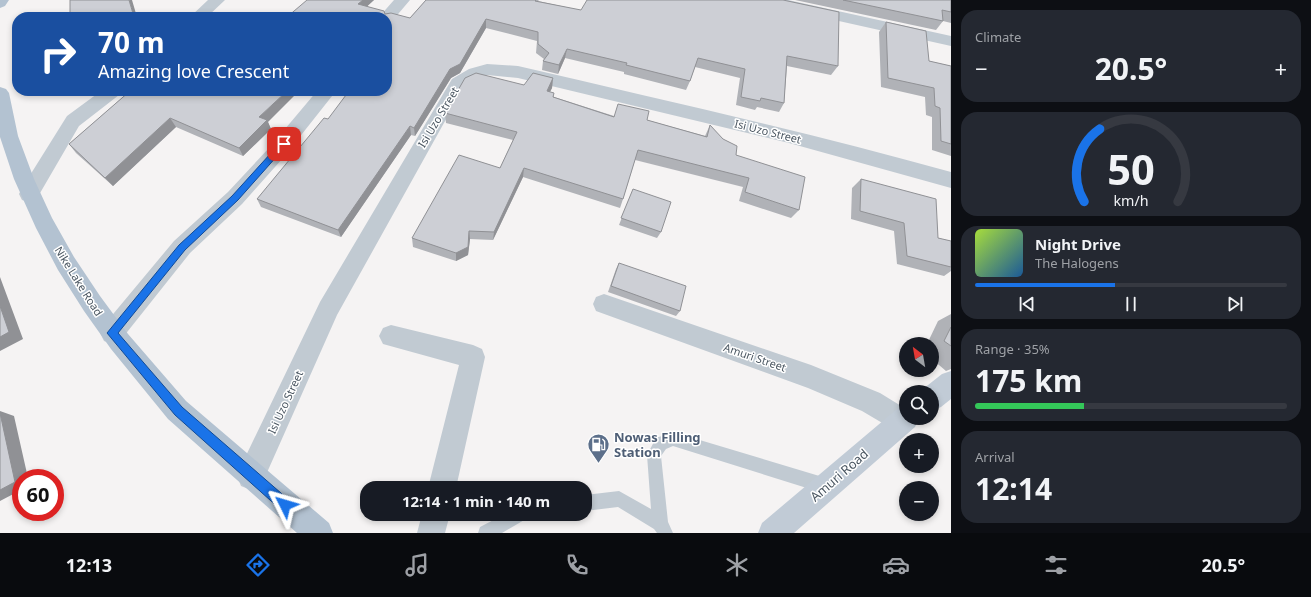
<!DOCTYPE html>
<html lang="en">
<head>
<meta charset="utf-8">
<style>
  :root { --surface:#171b24; --page:#242831; --text:#f1f3f6; --muted:#9ea1a6; --line:#363941; --accent:#1a73e8 }
  body { margin:0; font-family:"Noto Sans",sans-serif; background:var(--page); color:var(--text); height:100vh; display:flex; flex-direction:column; font-size:15px; white-space:nowrap }
  * { box-sizing:border-box; margin:0 }
  p { font-size:13px; color:var(--muted) }
  .icon { flex:none; width:22px; height:22px; fill:none; stroke:currentColor; stroke-width:2; stroke-linecap:round; stroke-linejoin:round }
  .map { position:relative; flex:1; overflow:hidden }
  .drawer { display:flex; flex-direction:column; gap:10px; padding:10px; background:#0d0f14; width:360px }
  .drawer>* { flex:none }
  .hud { position:absolute; left:12px; top:12px; width:380px; height:84px; border-radius:16px; box-shadow:0 2px 6px #0003; background:#1a4fa0; color:#fff; overflow:hidden }
  .needle { width:26px; rotate:329deg }
  .fabs { position:absolute; left:899px; top:337px; display:grid; gap:8px }
  .fabs a { display:grid; place-items:center; width:40px; height:40px; border-radius:50%; background:var(--surface); box-shadow:0 2px 6px #0003; font-size:20px }
  .speed { position:absolute; left:12px; top:469px; display:flex; gap:8px; font-size:20px; font-weight:700; text-align:center }
  .speed>* { display:grid; place-content:center; width:52px; height:52px; border-radius:50%; background:var(--surface); box-shadow:0 2px 6px #0003; line-height:1 }
  .speed .limit { border:6px solid #d22; background:#fff; color:#111 }
  .pin { position:absolute; display:grid; place-items:center; width:34px; height:34px; color:#fff; margin:-17px; border-radius:8px; box-shadow:0 2px 6px #0006 }
  .me { position:absolute; width:44px; margin:-22px; rotate:310deg; stroke-linejoin:round; filter:drop-shadow(0 0 3px #0008) }
  .turn { display:flex; align-items:center; gap:14px; height:84px; padding:0 20px; font-size:18px }
  .turn .icon { width:52px; height:52px; stroke-width:2.5 }
  .turn b { display:block; font-size:28px; line-height:34px }
  .big { font-size:30px; font-weight:700; line-height:1.1 }
  .drawer .widget { flex:1; display:flex; flex-direction:column; justify-content:center; gap:6px; min-width:0; padding:0 14px; border-radius:16px; background:var(--page) }
  .drawer .dial { align-items:center; gap:0 }
  .dial svg { height:104px; overflow:visible; fill:none; stroke:var(--line); stroke-width:7; stroke-linecap:round; text-anchor:middle }
  .dial text { fill:var(--text); stroke:none }
  .song { display:flex; align-items:center; gap:12px }
  .cover { width:48px; height:48px; border-radius:6px; background:linear-gradient(135deg,hsl(80 70% 55%),hsl(210 70% 35%)) }
  .played { height:4px; border-radius:2px; background:linear-gradient(90deg,var(--accent) 45%,var(--line) 45%) }
  .keys { display:flex; justify-content:space-around; direction:ltr }
  .heat { display:flex; justify-content:space-between; align-items:center; font-size:22px; direction:ltr }
  .charge { height:6px; border-radius:3px; background:linear-gradient(90deg,#34c759 35%,var(--line) 0) }
  .trip { position:absolute; left:360px; top:481px; width:232px; height:40px; border-radius:16px; background:var(--surface); box-shadow:0 2px 6px #0003; font-weight:700; line-height:40px; text-align:center }
  .menu { display:flex; height:64px; justify-content:space-around; align-items:center; background:#090b0e; color:var(--muted) }
  .menu .icon { width:28px; height:28px }
  .menu .on { color:var(--accent) }
  .menu b { font-size:18px; color:var(--text) }
  main { display:flex; flex:1; min-height:0 }
  .map>svg:first-child { display:block }
  .lines { fill:none; stroke-linecap:round; stroke-linejoin:round }
  .service { fill:#c1cad2; fill-rule:evenodd }
  .minor { fill:#c1cad2; fill-rule:evenodd }
  .secondary { fill:#c1cbd6; fill-rule:evenodd }
  .primary { fill:#b3c2d1; fill-rule:evenodd }
  .wall { fill:#b0b2b7 }
  .shaded-wall { fill:#909195 }
  .building { fill:#cdcfd5; stroke:#909195 }
  .route { fill:#1a73e8; stroke:#114b97 }
  .labels { text-anchor:middle; dominant-baseline:central; stroke-width:3; stroke-linejoin:round; paint-order:stroke }
  .street-label { font-size:11px; fill:#4a5661; stroke:#fff }
  .near-service-label { font-size:13px; font-weight:bold; fill:#4e5e75; stroke:#fff; text-anchor:start }
  .near-street-label { font-size:13px; fill:#4a5661; stroke:#fff }
</style>
</head>
<body>
<main>
<div class="map">
<svg width="951" height="533" viewBox="0 0 951 533">
  <rect width="100%" height="100%" fill="#f5f3f3"/>
  <g class="lines">
    <path class="service" d="M673 432 826 478 831 481 834 486 831 491 826 494 673 446 666 449 661 456 668 522 673 533H657L654 529 618 507 585 511V495L619 491 651 509 647 455 656 438Z
      M505 514H529L526 519 502 533H478L480 527Z"/>
    <path class="minor" d="M208 0H225L207 17H190Z
      M394 0H410L393 20 387 22V17H379Z
      M759 0H788L951 36V46L767 5 762 3Z
      M487 64 518 66C663 100 808 132 951 172V188L789 143 518 78 487 75 464 87 337 315 261 486 251 490 241 486 237 476 241 466 320 302 452 79 469 69Z
      M101 91H122L119 95 79 126 36 200 29 202 22 200 19 194 22 188 67 116Z
      M317 91H336L283 158 242 204 190 253 120 341 112 344 104 341 100 333 104 325 174 241 228 192 269 148Z
      M604 294 811 365 880 393 906 409V418H913L914 421 910 430 901 434 862 411 808 388 596 311 593 304 596 297Z
      M391 325 473 345 482 349 485 357 456 488H428L459 365 383 344 379 336 383 328Z
      M422 514H450L445 533H417Z"/>
    <path class="secondary" d="M951 371V399L941 407 932 411V392H922L923 389 942 374Z
      M906 405V418H919L915 427 794 533H758L762 523 897 409Z"/>
    <path class="primary" d="M0 0H9L5 6 0 8Z
      M0 87 6 89 9 93 18 136 34 179 52 218 74 257 100 296 128 334 186 401 329 523 333 533H297L168 419 111 349 84 311 58 270 36 228 14 179 0 137Z"/>
  </g>
  <path class="wall" d="M307 0H374L367 6 385 14 410 18 426 0H539L538 1 838 66 831 75 787 66 784 103 779 112 757 107 755 110 736 105 740 78 695 67 690 81 686 90 624 74V72L565 58 558 74 542 70 543 61 544 59 536 53 537 41 486 28 460 73 451 78 415 136 411 135 341 237 261 207 257 199 328 119 387 91V17Z
    M795 0H951V23L943 21 936 30Z
    M886 22 929 61 951 66V156L932 150V117L926 115 925 97 881 87 879 32Z
    M553 78 552 88 550 92 554 97 614 116 647 120 705 136 710 125 736 155 799 210 791 218 739 201 743 187 635 160 623 199 620 208 523 177 493 240 470 239 468 255 456 261 413 247 412 238 500 168 513 140 446 123 445 113 524 85Z
    M130 91 268 122 271 129 243 156 176 127 113 186 76 153 69 144Z
    M861 179 938 238 951 241V271L944 276 897 264 894 231 851 219 852 188Z
    M633 189 661 232 657 238 619 225Z
    M619 263 680 311 676 316 608 292 616 269Z
    M951 314V369L946 371 932 359V344H927L938 321Z"/>
  <path class="shaded-wall" d="M129 0H132L137 17H134Z
    M363 0H374L360 13 358 4Z
    M486 19V28L460 73 451 78 415 136 414 128 450 69Z
    M567 49 565 58 558 74 559 65Z
    M553 78 552 88 545 101 547 91Z
    M287 91H299L268 122 271 129 243 156 239 148 259 117Z
    M170 118 176 127 113 186 105 178Z
    M410 126 411 135 341 237 338 230Z
    M524 168 523 177 493 240 494 232Z
    M469 231 470 239 468 255 456 261V253Z
    M0 277 23 339 0 351Z
    M0 411 14 416 28 478H21V490L0 501Z"/>
  <path class="building" d="M70 0H129L134 17H70Z
    M307 0H363L358 4 384 11 385 14 391 13 410 18 426 0H536L535 1 581 10 587 0H783L839 12 838 66 787 56 784 103 761 98 760 101 741 97 745 69 698 58 690 81 626 65 627 63 567 49 559 65 543 61 549 53 538 44V32L486 19 460 64 450 69 414 128 410 126 338 230 257 199 324 118 328 119 349 91H387V17H287Z
    M843 0H951V12L942 10 943 21Z
    M210 14 227 17H207Z
    M886 22 926 31 929 61 951 66V144L941 141 940 108 935 106 934 88 888 78Z
    M476 73 524 85 533 73 553 78 547 91 554 93 553 97 614 117 618 104 649 111 647 120 707 137 710 125 723 139 737 146 736 155 805 177 799 210 745 192 749 178 638 150 623 199 524 168 494 232 469 231 468 247 456 253 412 238 459 155 500 168 517 132 445 113 465 78Z
    M130 91H287L259 117 267 120 239 148 170 118 105 178 69 144Z
    M861 179 936 199 938 238 951 241V267L907 256 904 223 860 211Z
    M633 189 671 202 661 232 621 218Z
    M619 263 686 286 680 311 611 286Z
    M0 306 9 332 0 337Z
    M951 327V346L944 341Z
    M0 413 15 482 0 490Z"/>
  <path class="route" d="M284 141 286 142V146L238 200 185 250 118 333 182 407 289 500 290 505 289 509 285 510 280 509 175 415 107 333 179 245 232 196 281 142Z"/>
  <defs>
    <symbol id="fuel-pin" viewBox="-11 -11 22 30"><path d="M0 17L-7.5 6A9.5 9.5 0 1 1 7.5 6Z" fill="#5c6f8a" stroke="#fff"/><path d="M-5.5-6h7V0h2V4h1.3V-2.5L3-4.5l.8-.8L6-3V5H2.5V1h-1V6h-7ZM-4.2-4.7v3.2H.2V-4.7Z" fill="#fff"/></symbol>
  </defs>
  <g fill-rule="evenodd">
    <use href="#fuel-pin" x="586" y="432" width="25" height="34"/>
  </g>
  <g class="labels">
    <g class="street-label">
      <text transform="translate(438 117) rotate(-59)">Isi Uzo Street</text>
      <text transform="translate(768 131) rotate(14)">Isi Uzo Street</text>
      <text transform="translate(79 281) rotate(58)">Nike Lake Road</text>
      <text transform="translate(755 357) rotate(19)">Amuri Street</text>
      <text transform="translate(285 402) rotate(-65)">Isi Uzo Street</text>
    </g>
    <g class="near-service-label">
      <text x="614" y="437">Nowas Filling<tspan x="614" dy="15">Station</tspan></text>
    </g>
    <g class="near-street-label">
      <text transform="translate(839 475) rotate(-41)">Amuri Road</text>
    </g>
  </g>
</svg>
<div class="fabs">
<a><svg class="needle" viewBox="-14 -14 28 28"><path d="M0-13l5 13h-10z" fill="#e53935"/><path d="M0 13l5-13h-10z" fill="#9ea1a6"/></svg></a>
<a><svg class="icon" aria-label="search" viewBox="0 0 24 24"><circle cx="10" cy="10" r="6"/><path d="M15 15l6 6"/></svg></a>
<a>+</a>
<a>−</a>
</div>
<div class="speed"><div class="limit">60</div></div>
<div class="pin" style="left:284px;top:144px;background:#d93025"><svg class="icon" aria-label="arrive" viewBox="0 0 24 24"><path d="M6 21V4h12l-3 4 3 4H6"/></svg></div>
<svg class="me" style="left:285px;top:505px" viewBox="-20 -20 40 40"><path d="M0-17L14 15 0 8-14 15z" fill="#1a73e8" stroke="#fff" stroke-width="4"/></svg>
<div class="trip">12:14 · 1 min · 140 m</div>
<div class="hud">
<div class="turn"><svg class="icon" aria-label="right" viewBox="0 0 24 24"><path d="M7 20v-9h11M14 6l5 5-5 5"/></svg><div><b>70 m</b>Amazing love Crescent</div></div>
</div>
</div>
<section class="drawer">
<div class="widget"><p>Climate</p>
<div class="heat"><a>−</a><b class="big">20.5°</b><a>+</a></div>
</div>
<div class="widget dial"><svg viewBox="0 0 100 80">
<path d="M14 69A42 42 0 1 1 86 69"/>
<path d="M14 69A42 42 0 0 1 26 13" stroke="#1a73e8"/>
<text x="50" y="56" font-size="32" font-weight="700">50</text>
<text x="50" y="72" font-size="11">km/h</text>
</svg></div>
<div class="widget">
<div class="song"><i class="cover"></i><div><b>Night Drive</b><p>The Halogens</p></div></div>
<div class="played"></div>
<div class="keys"><svg class="icon" aria-label="previous" viewBox="0 0 24 24"><path d="M18 5L8 12l10 7zM5 5v14"/></svg><svg class="icon" aria-label="pause" viewBox="0 0 24 24"><path d="M8 5v14M16 5v14"/></svg><svg class="icon" aria-label="next" viewBox="0 0 24 24"><path d="M6 5l10 7-10 7zM19 5v14"/></svg></div>
</div>
<div class="widget"><p>Range · 35%</p><b class="big">175 km</b><div class="charge"></div></div>
<div class="widget"><p>Arrival</p><b class="big">12:14</b></div>
</section>
</main>
<nav class="menu">
<b>12:13</b>
<svg class="icon on" aria-label="directions" viewBox="0 0 24 24"><path d="M12 3l9 9-9 9-9-9zM9 14v-3h6M13 9l2 2-2 2"/></svg>
<svg class="icon" aria-label="music" viewBox="0 0 24 24"><path d="M9 18V5l10-2v13"/><circle cx="6" cy="18" r="3"/><circle cx="16" cy="16" r="3"/></svg>
<svg class="icon" aria-label="phone" viewBox="0 0 24 24"><path d="M5 4h4l2 5-3 2q2 4 5 5l2-3 5 2v4C11 20 4 13 5 4z"/></svg>
<svg class="icon" aria-label="climate" viewBox="0 0 24 24"><path d="M12 3v18M4 7l16 10M4 17L20 7"/></svg>
<svg class="icon" aria-label="car" viewBox="0 0 24 24"><path d="M5 17H2v-5l4-1 3-4h7l3 4 3 1v5h-3M9 17h6M6 11h13"/><circle cx="7" cy="17" r="2"/><circle cx="17" cy="17" r="2"/></svg>
<svg class="icon" aria-label="filters" viewBox="0 0 24 24"><path d="M4 7h16M4 17h16"/><circle cx="9" cy="7" r="2"/><circle cx="15" cy="17" r="2"/></svg>
<b>20.5°</b>
</nav>
</body>
</html>
